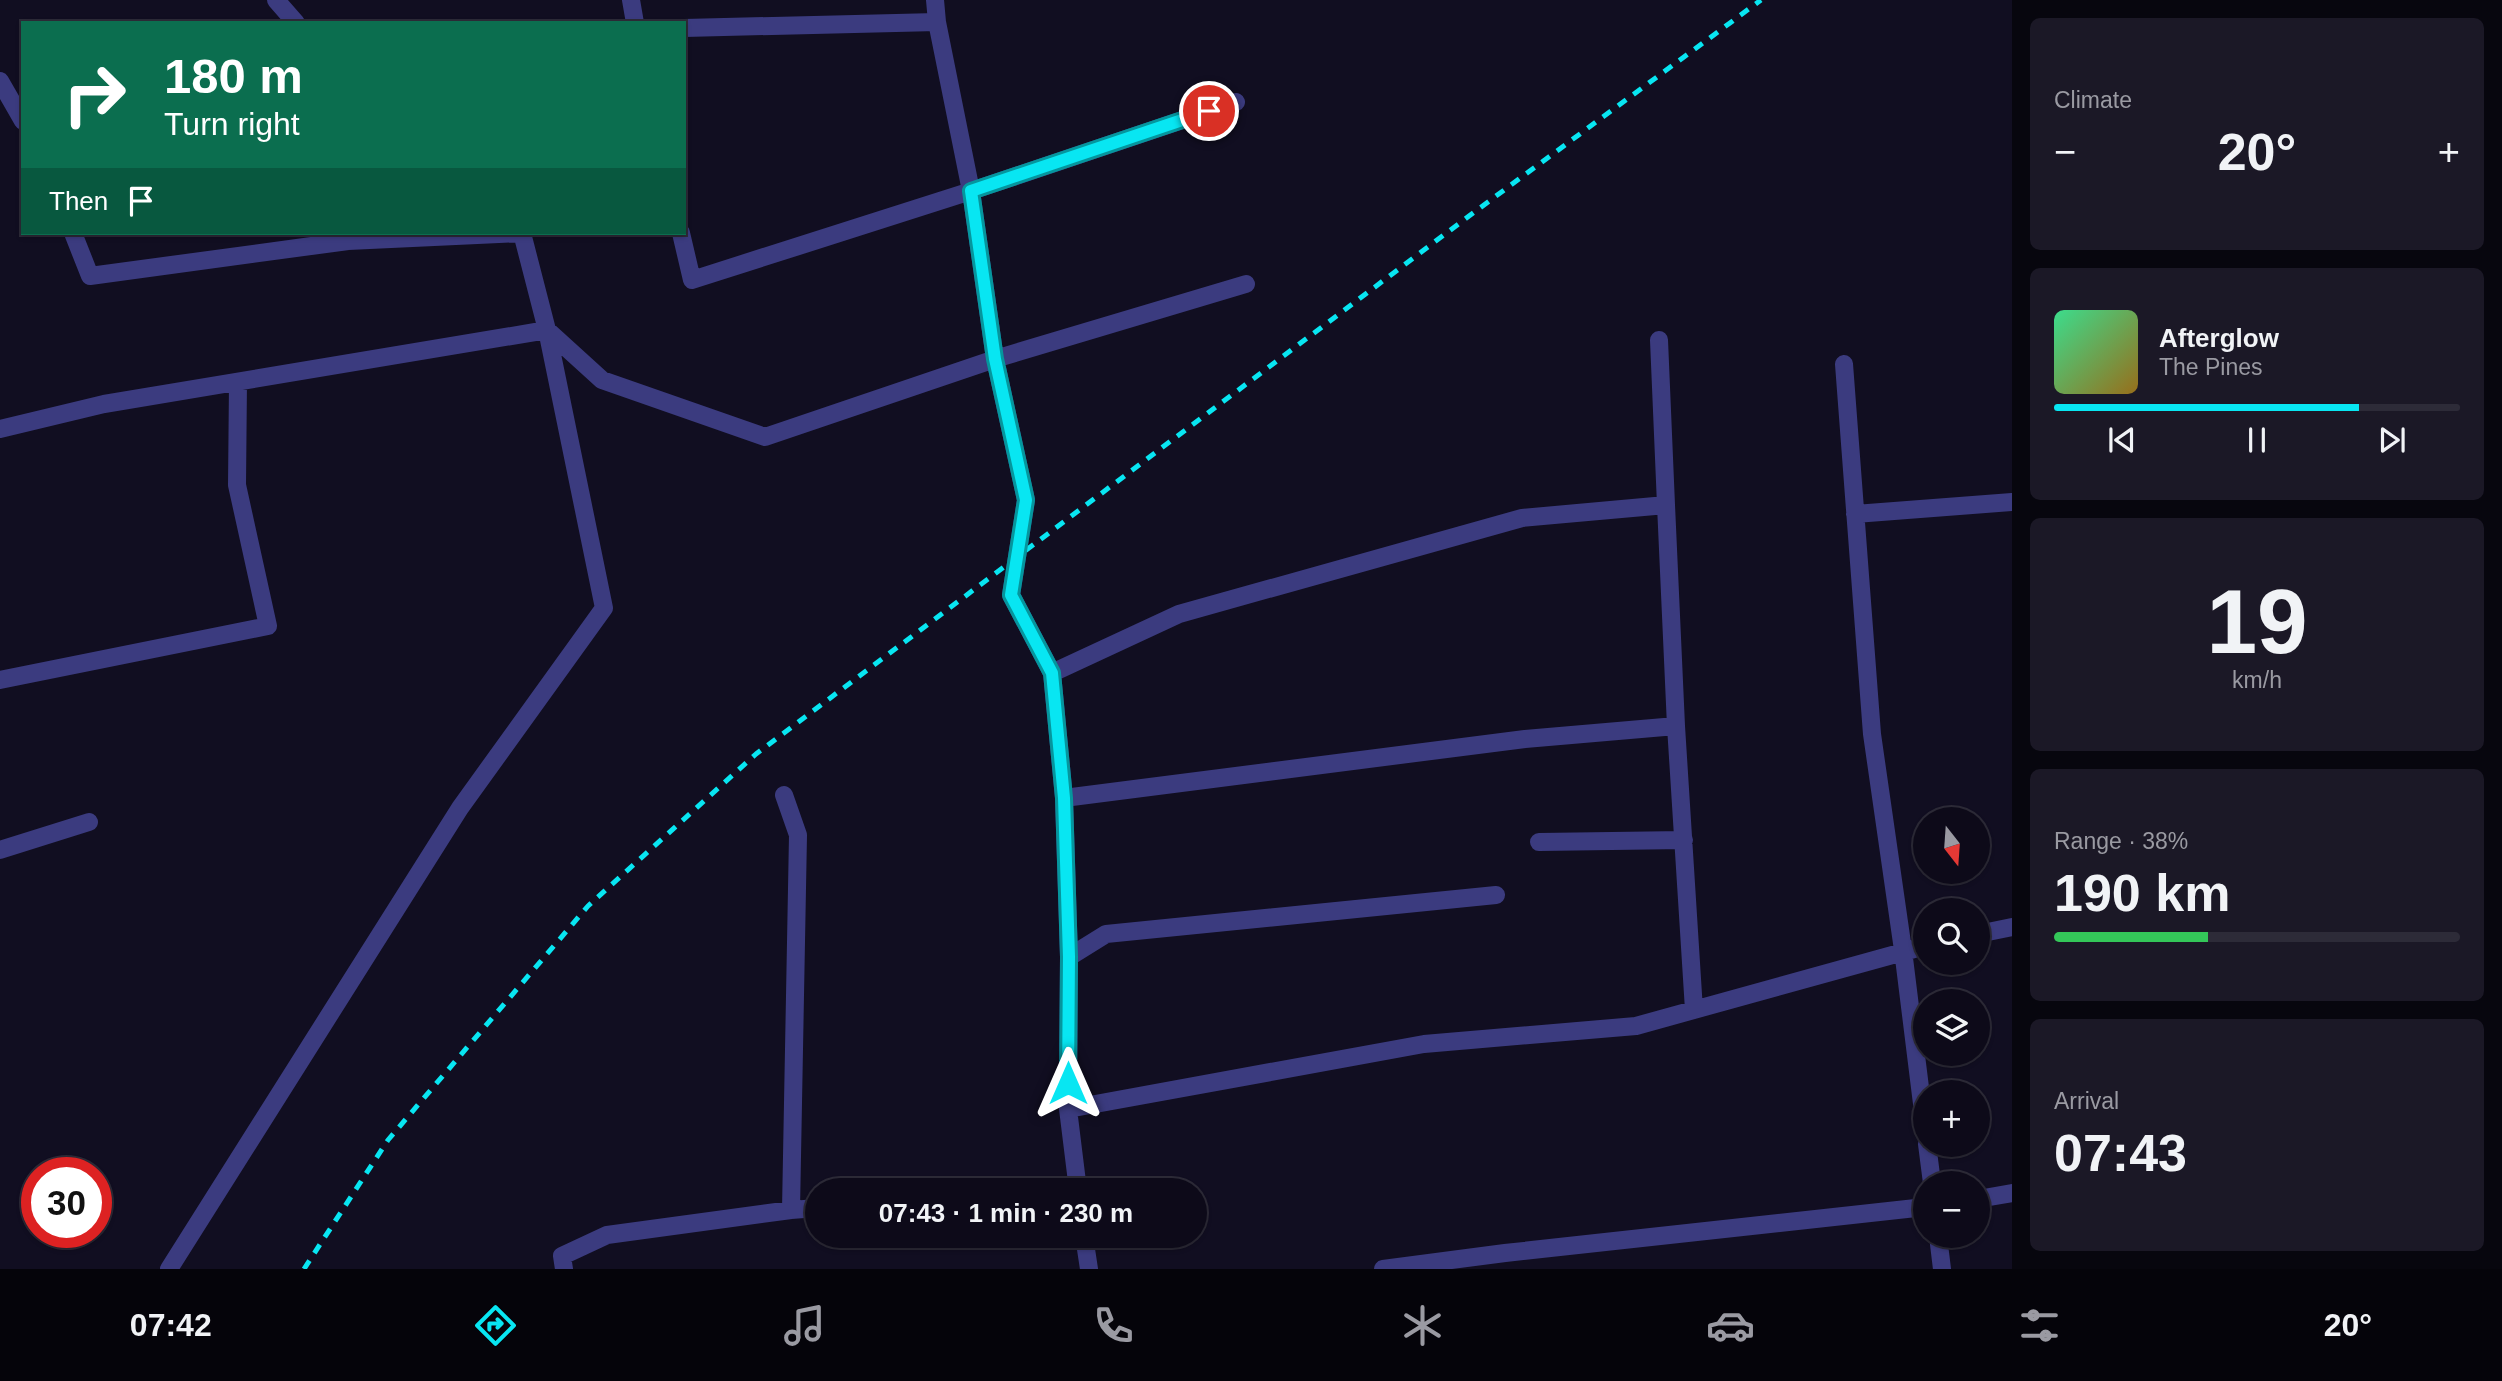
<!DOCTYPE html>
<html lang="en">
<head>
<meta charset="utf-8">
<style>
  :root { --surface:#0d0a19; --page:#1b1826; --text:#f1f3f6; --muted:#9a9aa2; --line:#2d2b38; --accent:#08e6f2 }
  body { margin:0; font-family:Helvetica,sans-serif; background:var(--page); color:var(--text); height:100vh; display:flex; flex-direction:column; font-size:26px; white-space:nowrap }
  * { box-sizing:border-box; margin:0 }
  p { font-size:23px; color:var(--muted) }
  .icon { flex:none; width:38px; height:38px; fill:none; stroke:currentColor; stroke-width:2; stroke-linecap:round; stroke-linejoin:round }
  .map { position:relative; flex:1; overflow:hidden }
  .side { display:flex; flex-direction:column; gap:18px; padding:18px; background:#07060e; width:490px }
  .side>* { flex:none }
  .banner { position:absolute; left:21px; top:21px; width:665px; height:214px; border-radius:0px; box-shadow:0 2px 5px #0004,0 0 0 2px var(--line); background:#0b6e4f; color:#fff; overflow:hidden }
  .needle { width:46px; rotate:163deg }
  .tools { position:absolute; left:1913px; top:807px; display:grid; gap:14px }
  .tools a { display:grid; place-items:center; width:77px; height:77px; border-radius:50%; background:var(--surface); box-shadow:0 2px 5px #0004,0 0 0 2px var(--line); font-size:35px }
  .speed { position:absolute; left:21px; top:1157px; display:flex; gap:14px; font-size:35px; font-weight:700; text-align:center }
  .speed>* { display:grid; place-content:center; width:91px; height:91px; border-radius:50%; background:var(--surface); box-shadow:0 2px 5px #0004,0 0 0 2px var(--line); line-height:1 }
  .speed .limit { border:10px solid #d22; background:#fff; color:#111 }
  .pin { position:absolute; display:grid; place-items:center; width:60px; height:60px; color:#fff; margin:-30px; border:4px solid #fff; border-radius:50%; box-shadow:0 2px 7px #0007 }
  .me { position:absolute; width:77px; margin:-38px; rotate:0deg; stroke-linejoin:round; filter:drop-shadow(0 0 5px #0008) }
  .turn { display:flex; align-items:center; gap:24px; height:147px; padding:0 28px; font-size:32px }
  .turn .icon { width:91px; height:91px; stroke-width:2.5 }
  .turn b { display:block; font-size:49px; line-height:60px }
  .then { display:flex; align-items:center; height:66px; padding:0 28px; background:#0003; gap:14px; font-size:26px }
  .big { font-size:52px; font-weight:700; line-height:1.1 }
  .side .widget { flex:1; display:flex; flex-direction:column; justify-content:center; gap:10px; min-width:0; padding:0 24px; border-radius:10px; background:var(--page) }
  .side .dial { align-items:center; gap:0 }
  .dial b { font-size:91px; line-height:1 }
  .song { display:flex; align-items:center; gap:21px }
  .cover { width:84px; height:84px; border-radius:10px; background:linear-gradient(135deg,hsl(150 70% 55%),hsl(40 70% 35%)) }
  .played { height:7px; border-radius:4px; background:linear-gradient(90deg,var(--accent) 75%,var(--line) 75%) }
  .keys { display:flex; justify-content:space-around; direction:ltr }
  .heat { display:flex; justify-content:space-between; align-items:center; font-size:38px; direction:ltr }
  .charge { height:10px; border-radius:5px; background:linear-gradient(90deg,#34c759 38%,var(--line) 0) }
  .trip { position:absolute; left:805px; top:1178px; width:402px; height:70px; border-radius:35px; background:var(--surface); box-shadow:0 2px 5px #0004,0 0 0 2px var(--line); font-weight:700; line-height:70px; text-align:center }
  .tab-bar { display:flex; height:112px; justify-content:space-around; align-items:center; background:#05040a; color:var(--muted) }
  .tab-bar .icon { width:49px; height:49px }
  .tab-bar .current { color:var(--accent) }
  .tab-bar b { font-size:32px; color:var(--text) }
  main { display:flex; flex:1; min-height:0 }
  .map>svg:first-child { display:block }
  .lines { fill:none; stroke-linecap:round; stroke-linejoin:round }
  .minor { stroke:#3b3b7f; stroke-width:18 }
  .rail { stroke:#08e6f2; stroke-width:5; stroke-dasharray:10 9; stroke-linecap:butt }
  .route-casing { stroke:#05969d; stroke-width:18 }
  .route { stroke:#08e6f2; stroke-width:12 }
</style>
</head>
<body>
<main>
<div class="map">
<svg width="2012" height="1269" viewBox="0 0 2012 1269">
  <rect width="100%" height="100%" fill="#110e21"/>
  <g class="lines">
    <path class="minor" d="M276 0 296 23
      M631 0 635 23
      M935 0 937 22
      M684 28 937 22 971 191 995 359 1026 500 1011 595 1052 673 1064 798 1069 957 1068 1109 1078 1190
      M0 81 23 121
      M73 233 90 276 348 241 522 233
      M681 233 692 280 971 191 1236 102
      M1659 340 1666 505
      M1844 364 1872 734 1903 950 1925 1128
      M0 429 104 404 547 330 522 233
      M1855 514 2012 502
      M1052 673 1179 614 1522 518 1666 505 1676 726 1525 739 1064 798
      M0 680 268 626 237 485 238 382
      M1676 726 1694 1010
      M784 795 798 835 791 1210
      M1539 842 1684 840
      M0 850 89 822
      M1978 934 2012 927
      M1069 957 1106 934 1496 895
      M1068 1109 1424 1044 1636 1026 1925 946
      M1927 1144 1932 1183
      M1978 1199 2012 1193
      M1084 1236 1089 1269
      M1938 1236 1942 1269
      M169 1269 460 808 604 608 547 330 602 380 765 437 995 359 1246 284
      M564 1269 562 1256 607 1235 791 1210 817 1208
      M1383 1269 1505 1253 1925 1207"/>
    <path class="rail" d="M304 1269 388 1140 588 906 756 754 1469 216 1761 0"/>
  </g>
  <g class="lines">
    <defs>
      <path id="route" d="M1068 1083 1069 957 1064 798 1052 673 1011 595 1026 500 995 359 971 191 1209 111"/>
    </defs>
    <use href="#route" class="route-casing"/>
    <use href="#route" class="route"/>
  </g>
</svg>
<div class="tools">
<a><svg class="needle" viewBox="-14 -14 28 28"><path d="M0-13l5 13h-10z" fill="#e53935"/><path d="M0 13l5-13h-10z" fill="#9a9aa2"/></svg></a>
<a><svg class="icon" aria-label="search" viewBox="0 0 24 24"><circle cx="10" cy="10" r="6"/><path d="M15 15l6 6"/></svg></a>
<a><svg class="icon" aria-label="layers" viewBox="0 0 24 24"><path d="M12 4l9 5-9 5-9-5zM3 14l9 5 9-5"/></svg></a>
<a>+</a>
<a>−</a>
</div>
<div class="speed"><div class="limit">30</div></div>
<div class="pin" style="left:1209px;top:111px;background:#d93025"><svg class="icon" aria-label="arrive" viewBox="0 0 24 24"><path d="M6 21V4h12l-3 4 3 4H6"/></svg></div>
<svg class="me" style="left:1068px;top:1083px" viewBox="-20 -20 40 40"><path d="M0-17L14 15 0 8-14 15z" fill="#08e6f2" stroke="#fff" stroke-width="4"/></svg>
<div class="trip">07:43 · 1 min · 230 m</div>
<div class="banner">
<div class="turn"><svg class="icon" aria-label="right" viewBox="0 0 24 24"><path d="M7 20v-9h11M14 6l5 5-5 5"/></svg><div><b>180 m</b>Turn right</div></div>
<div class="then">Then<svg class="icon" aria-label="arrive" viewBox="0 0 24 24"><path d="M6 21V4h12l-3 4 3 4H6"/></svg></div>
</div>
</div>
<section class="side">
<div class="widget"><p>Climate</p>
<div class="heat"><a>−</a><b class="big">20°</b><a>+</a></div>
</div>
<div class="widget">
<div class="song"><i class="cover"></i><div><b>Afterglow</b><p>The Pines</p></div></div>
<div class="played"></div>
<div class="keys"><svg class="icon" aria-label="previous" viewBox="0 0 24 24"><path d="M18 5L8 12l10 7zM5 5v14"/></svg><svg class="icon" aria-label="pause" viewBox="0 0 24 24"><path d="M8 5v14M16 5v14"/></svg><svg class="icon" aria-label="next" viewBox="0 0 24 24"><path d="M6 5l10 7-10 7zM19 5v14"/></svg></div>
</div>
<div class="widget dial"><b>19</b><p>km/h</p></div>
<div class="widget"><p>Range · 38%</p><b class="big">190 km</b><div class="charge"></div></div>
<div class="widget"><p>Arrival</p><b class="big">07:43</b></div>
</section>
</main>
<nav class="tab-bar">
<b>07:42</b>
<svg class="icon current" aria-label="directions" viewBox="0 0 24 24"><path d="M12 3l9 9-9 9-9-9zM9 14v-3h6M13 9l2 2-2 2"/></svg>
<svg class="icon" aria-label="music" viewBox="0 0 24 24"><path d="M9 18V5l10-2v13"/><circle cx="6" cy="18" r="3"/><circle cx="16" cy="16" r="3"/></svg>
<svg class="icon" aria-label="phone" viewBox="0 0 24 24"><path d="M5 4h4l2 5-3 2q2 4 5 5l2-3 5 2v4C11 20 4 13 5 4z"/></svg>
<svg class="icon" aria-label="climate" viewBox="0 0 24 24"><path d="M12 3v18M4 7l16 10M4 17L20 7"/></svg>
<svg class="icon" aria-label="car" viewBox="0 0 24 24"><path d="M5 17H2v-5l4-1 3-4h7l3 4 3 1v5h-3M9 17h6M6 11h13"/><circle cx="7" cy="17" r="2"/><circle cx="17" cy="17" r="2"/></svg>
<svg class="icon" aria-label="filters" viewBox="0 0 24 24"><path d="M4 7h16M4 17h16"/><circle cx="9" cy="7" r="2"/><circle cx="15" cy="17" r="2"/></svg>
<b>20°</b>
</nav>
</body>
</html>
